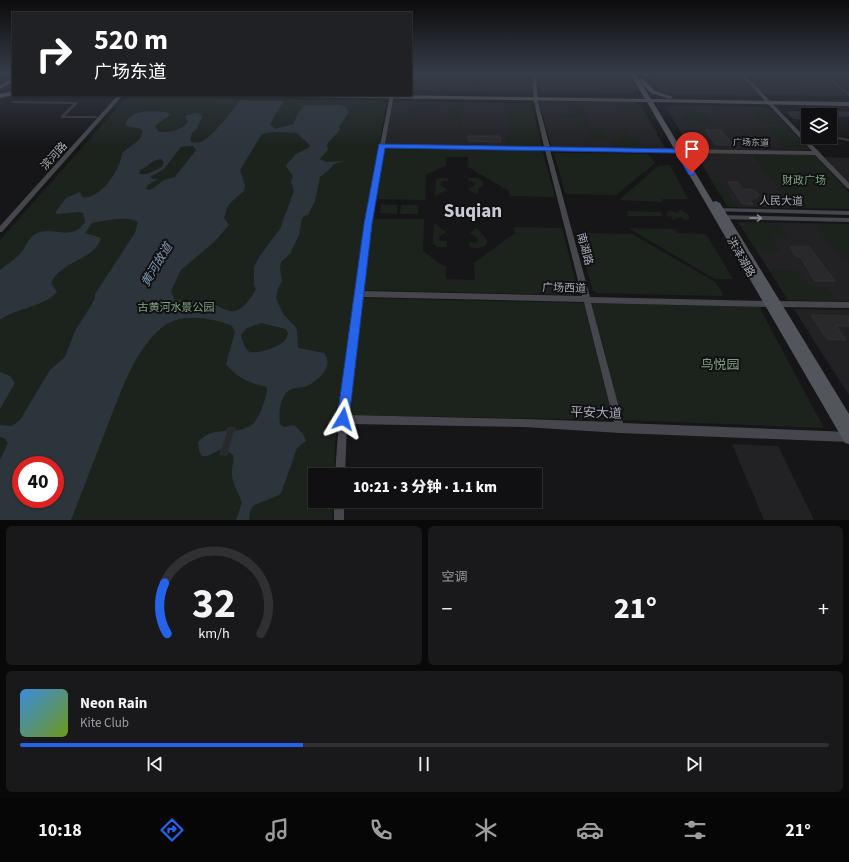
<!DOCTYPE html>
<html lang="zh">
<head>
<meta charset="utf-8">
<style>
  :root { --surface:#101012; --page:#19191b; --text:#f1f3f6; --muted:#9c9d9f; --line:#303032; --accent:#2563eb }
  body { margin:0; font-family:"Source Sans 3","Noto Sans SC",sans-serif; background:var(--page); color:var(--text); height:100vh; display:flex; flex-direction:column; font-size:15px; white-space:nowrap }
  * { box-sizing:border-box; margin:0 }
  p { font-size:13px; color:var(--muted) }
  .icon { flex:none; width:22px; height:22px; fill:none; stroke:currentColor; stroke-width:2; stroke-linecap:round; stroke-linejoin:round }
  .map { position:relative; height:520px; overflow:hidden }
  .details { display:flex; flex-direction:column; gap:6px; padding:6px; background:#09090a; flex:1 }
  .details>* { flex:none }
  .banner { position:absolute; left:12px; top:12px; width:400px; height:84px; border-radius:0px; box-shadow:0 1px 3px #0004,0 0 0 1px var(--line); background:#202124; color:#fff; overflow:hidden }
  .fabs { position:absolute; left:801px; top:108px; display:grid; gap:8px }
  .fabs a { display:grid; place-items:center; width:36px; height:36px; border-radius:0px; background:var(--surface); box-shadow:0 1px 3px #0004,0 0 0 1px var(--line); font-size:20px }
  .speed { position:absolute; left:12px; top:456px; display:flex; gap:8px; font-size:20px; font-weight:700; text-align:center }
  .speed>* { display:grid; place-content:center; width:52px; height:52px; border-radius:50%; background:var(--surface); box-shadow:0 1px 3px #0004,0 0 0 1px var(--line); line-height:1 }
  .speed .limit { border:6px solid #d22; background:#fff; color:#111 }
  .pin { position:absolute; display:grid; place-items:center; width:34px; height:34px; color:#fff; margin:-41px -17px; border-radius:50% 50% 50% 0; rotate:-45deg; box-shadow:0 0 4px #0007 }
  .pin .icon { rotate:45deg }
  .me { position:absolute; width:44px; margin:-22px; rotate:7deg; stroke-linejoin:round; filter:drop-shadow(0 0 3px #0008) }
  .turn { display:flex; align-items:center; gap:14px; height:84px; padding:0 16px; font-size:18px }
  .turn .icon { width:52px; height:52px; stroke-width:2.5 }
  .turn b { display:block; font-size:28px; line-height:34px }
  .big { font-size:30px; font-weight:800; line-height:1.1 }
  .details .widget { flex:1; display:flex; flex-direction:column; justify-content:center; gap:6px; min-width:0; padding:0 14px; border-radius:6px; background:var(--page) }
  .details .dial { align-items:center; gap:0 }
  .dial svg { height:104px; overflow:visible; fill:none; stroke:var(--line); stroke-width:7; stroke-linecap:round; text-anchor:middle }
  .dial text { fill:var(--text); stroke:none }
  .song { display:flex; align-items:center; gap:12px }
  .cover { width:48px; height:48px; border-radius:6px; background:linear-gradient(135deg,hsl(210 70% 55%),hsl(80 70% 35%)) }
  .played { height:4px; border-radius:2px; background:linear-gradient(90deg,var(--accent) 35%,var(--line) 35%) }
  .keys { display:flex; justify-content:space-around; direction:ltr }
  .heat { display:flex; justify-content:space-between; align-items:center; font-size:22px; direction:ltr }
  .details .tiles { flex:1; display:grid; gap:6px; grid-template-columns:1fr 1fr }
  .widget:last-child { grid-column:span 2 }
  .trip { position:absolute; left:308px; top:468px; width:234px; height:40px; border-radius:0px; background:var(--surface); box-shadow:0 1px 3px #0004,0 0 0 1px var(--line); font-weight:800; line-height:40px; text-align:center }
  .tabs { display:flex; height:64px; justify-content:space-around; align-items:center; background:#060607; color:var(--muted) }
  .tabs .icon { width:28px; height:28px }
  .tabs .current { color:var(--accent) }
  .tabs b { font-size:18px; color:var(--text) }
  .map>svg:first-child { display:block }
  .built { fill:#222225 }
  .green { fill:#1c231d; fill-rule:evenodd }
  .water { fill:#2c353c; fill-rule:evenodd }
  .pier { fill:#161618 }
  .building { fill:#29292c; stroke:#303034 }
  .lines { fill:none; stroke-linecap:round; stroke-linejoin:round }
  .street { fill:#37383d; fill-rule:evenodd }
  .secondary { fill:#45474d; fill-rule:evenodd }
  .primary { fill:#53555c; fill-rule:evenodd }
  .oneway { stroke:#858993 }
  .route { fill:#2563eb; stroke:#184099 }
  .labels { text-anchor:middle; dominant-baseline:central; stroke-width:4; stroke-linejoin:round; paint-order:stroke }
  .far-street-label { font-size:9px; fill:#a8adb8; stroke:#111113 }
  .street-label { font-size:11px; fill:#a8adb8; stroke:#111113 }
  .park-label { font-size:11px; fill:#7fa381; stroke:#111113 }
  .water-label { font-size:12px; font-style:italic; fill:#7f9bb3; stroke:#111113 }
  .near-park-label { font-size:13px; fill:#7fa381; stroke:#111113 }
  .near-street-label { font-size:13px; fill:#a8adb8; stroke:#111113 }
  .town-label { font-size:19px; font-weight:bold; fill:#c9ccd4; stroke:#111113 }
</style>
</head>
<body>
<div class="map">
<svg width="849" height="520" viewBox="0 0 849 520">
  <rect width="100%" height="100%" fill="#161618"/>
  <path class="built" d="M411 74H531L532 92 411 90Z
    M539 74H627L636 89 632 92 629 93 541 92Z
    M648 74H711L713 77H742L760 96 671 94 659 90Z
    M746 74H822L848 96 768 95 763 93Z
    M828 74H849V91Z
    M395 101 528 103 532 106 542 147 385 144 393 102Z
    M539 101 636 102 642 107 665 148 553 147 551 146Z
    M671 105 765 107 772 110 810 150 692 149 666 108Z
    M695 153 753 154 794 208 728 207Z
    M825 157 849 158V183L832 165Z
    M738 222 849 224V301L788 300Z
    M794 309 849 310V395L814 341Z
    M732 444 778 446 814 520H764Z"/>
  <path class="green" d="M436 74H464V80H438L435 79Z
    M501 74H513L516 87H503Z
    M471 81 495 82 496 86 490 87 489 89 467 88V83Z
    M129 97 383 101 386 103 341 393 336 432 334 475H315V501H333L332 520H0V240L126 98ZM21 465H55V499H21Z
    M450 102H462V132L460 133 459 120H449V109L461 111V106L451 104Z
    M503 103H528L532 106 542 147 503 146 506 142 505 136H510L511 134 506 108Z
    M621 104C636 104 641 104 648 118L639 117 634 110 620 109 618 105Z
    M568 105 583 106 588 117H559L558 114H575L573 108Z
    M406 106 440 107 442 108 434 112 433 109H418L417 118 414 119V121H408L409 107Z
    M750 109 771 110 782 121 779 122 781 124 763 123Z
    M686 111H701L713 124H694L695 127H689L681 116H688Z
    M574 121H588L591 129 603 130 608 139H590L586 128H577Z
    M767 127H781L784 130H787L786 128H787L807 149 806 150H787Z
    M738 129H743L750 138H759L752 129H762L771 139H748Z
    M619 130H628L632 139H637L641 148H613L610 140H624L621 139 617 132H620Z
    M386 149 539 151 543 153 555 197 510 196 509 191 468 167V157H446V165L426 175 425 200 377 199 384 150Z
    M556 153 648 154 655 163 616 195 567 194 565 193 554 154Z
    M753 154 815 155 849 193V209L794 208Z
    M670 165 688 199H662V202L619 200 658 166Z
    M439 178H448V181H442L441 185 447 190 435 196 436 179Z
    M468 178H478L483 182 484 185 478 189 479 192 475 194 468 189 475 185V182L468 181Z
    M712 182H720L737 207H728Z
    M381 204 397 205V214L380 213Z
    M401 205H418V214H400Z
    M668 210 678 213 679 210 683 211 689 215V219L684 220 681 217 673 220 671 216 668 217 666 212 669 213Z
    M626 211 661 212 663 216H627L628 214Z
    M373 219H424L423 251 443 266H446V279L475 280 474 263 515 233 514 227 562 228 578 291 574 295 366 290 363 289Z
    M745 222 779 223 789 237H771L781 251H757L742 227Z
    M434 223 446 232 440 236 439 241H447V247H437L433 244Z
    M814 224H849V260H843Z
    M477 228 487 240V244C482 248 475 250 469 246V242L478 243 477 238 470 233Z
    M631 228 674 229 678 233 706 234 733 279H715L630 229Z
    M579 233 632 234 715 282 723 294 722 296 597 293 593 291 577 235Z
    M770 270H796C806 284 809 286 826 287L837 301 788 300Z
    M360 298 759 307 824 428 623 420 347 415Z"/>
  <path class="water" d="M244 95H287L270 124 275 129 293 124 299 112 305 105H340L345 107 349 112 339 127 340 130 327 144 328 150 320 159 326 162 345 161 334 164 329 170 320 177 315 201 308 215 304 216 302 219 299 235 290 254 281 262 280 269 282 281 278 289 276 298 283 314 295 326 297 330 298 348 324 353C334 366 320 378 309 385 301 390 293 385 286 393 279 403 279 413 280 424L284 427 294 425 303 434 306 441 297 448 281 493 277 496 254 505 250 511 249 520H236L242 503C239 493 232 484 232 474 231 467 235 462 233 455L223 448 208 456H202L199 451 198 442C215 424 233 436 250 426 256 423 258 416 261 411 264 402 267 396 267 387 250 383 238 379 226 364L235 332 232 326C212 317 178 312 160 329 132 355 121 392 107 427 95 458 83 489 71 520H0V460L8 443 4 438 0 437V425L12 426 20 420 50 370 65 357 75 331 95 299V294L135 233 138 222C130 215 102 221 92 223L85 233 101 238C95 260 62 260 51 283L57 292C42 308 17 307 0 320V270C6 265 14 260 19 255 25 249 28 239 34 235 51 223 70 244 85 222L83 213 78 212 58 214 55 213 66 198 80 192 82 197C100 201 121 169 122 153L140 139 143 131C139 126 131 129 126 125 125 109 159 110 169 113L170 115 155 126 159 132C170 132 181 131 188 122L185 116 195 113 200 114 202 117 197 129 192 133 190 140 192 142C195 142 198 143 201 142 213 137 236 106 244 95ZM273 132 296 133 309 144 310 147 296 154 286 165 287 168 293 176 291 182 294 191 280 229 259 257 254 267V285L256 289C251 298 241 314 229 311 223 309 217 305 211 304 199 301 187 302 174 299L171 291 181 270 214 242 229 225 224 218 227 208 230 203 244 191 245 185 240 170 262 134ZM188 146H193L196 150 175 177 164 180 152 189 148 190 146 188 148 185 158 179H153L150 177 164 169 181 147ZM161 159 164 162 162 167 147 174H139L140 170C148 167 151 160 161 159ZM261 323 286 329 288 333C287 336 286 340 283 342 277 347 259 354 250 352 245 350 242 340 241 335L247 328ZM21 465H55V499H21Z
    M0 372 10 376 15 383 0 409Z"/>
  <path class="pier" d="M241 95H289L286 101 237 100Z"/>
  <path class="building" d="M796 74H813L828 87 802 86 796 81H814V79L796 76Z
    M787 112H808V119L793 118Z
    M830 112H849V116H830Z
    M705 130H721L733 145H716Z
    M468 136H500L501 142 468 141Z
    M728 182H738L742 189 754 190 759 195 757 197 750 200 753 205 742 203Z
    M790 247H809L835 281H815L801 258 796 256Z
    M811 315 849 316V326H836L846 340 827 339Z
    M228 428H235L227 455H220Z"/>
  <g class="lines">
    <path class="street" d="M822 74H826L849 93V96Z
      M12 101 76 102 78 103 65 116H96L98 117 96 118H61V116L73 104 13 103 11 102Z
      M802 137H838L849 139V141L838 139H802Z"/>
    <path class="secondary" d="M532 74H536L538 102 550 147 679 149 682 151 684 149 812 151 740 74H744L849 183V189L847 188 815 155 684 153 682 151 679 153 550 150 590 297 769 301 772 303 776 301 849 302V308L776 307 772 305 769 307 591 303 623 423 849 432V442L620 433 524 427 347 424 345 475H335C342 365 358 255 379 147L378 146 380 145 390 95H394L385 144 544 147 534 102ZM385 148 545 150 582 296 362 291 372 214ZM361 297 584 302 614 422 524 419 348 415Z
      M118 95H123L2 232H0V226Z
      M715 208 849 211V215L713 211 712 210Z
      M718 215 849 218V222L720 219H718L717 217Z
      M334 501H344V520H334Z"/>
    <path class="primary" d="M630 74H635L639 79H643L655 91 673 97 670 99 651 93 641 83 651 99 849 102V106L653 102 713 202 716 201 720 203 849 414V444L845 443 647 102 289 97 286 95H390L645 99Z
      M13 78V82L0 89V85Z
      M13 91V95L0 98V94Z"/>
  </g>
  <defs><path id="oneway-shaft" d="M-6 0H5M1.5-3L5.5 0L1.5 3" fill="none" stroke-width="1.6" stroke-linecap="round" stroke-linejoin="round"/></defs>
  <use class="oneway" href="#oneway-shaft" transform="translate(756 218) rotate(1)"/>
  <linearGradient id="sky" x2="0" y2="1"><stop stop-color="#0c0c0d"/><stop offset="0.5" stop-color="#363c48"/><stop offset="1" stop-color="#363c48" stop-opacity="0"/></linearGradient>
  <rect width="849" height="147" fill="url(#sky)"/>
  <path class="route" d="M379 144 679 149H681L695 173 694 175H689L676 153 385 148 372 224 349 419 347 423 343 424 338 423 337 419 364 224Z"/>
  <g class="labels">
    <g class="far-street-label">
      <text transform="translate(751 143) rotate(1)">广场东道</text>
    </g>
    <g class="street-label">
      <text transform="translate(54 156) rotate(-48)">滨河路</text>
      <text transform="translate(781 201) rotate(1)">人民大道</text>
      <text transform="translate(585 249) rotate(75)">南湖路</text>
      <text transform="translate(741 257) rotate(60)">洪泽湖路</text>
      <text transform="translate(564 288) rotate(1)">广场西道</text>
    </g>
    <g class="park-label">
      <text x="804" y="180">财政广场</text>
      <text x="176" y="307">古黄河水景公园</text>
    </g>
    <g class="water-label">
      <text transform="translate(157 265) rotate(-59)">黄河故道</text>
    </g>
    <g class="near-park-label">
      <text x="720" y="365">鸟悦园</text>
    </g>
    <g class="near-street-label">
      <text transform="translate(596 413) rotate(2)">平安大道</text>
    </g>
    <g class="town-label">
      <text x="473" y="211">Suqian</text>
    </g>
  </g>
</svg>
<div class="fabs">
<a><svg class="icon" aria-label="layers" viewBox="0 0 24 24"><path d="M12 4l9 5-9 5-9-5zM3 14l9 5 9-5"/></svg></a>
</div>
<div class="speed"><div class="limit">40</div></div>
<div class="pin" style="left:692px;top:173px;background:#d93025"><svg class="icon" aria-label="arrive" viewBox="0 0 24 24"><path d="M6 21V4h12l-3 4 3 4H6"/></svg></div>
<svg class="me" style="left:343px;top:419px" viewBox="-20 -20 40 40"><path d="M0-17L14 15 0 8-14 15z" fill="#2563eb" stroke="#fff" stroke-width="4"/></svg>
<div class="trip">10:21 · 3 分钟 · 1.1 km</div>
<div class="banner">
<div class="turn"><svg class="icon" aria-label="right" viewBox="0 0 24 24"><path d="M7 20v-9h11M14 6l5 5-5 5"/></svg><div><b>520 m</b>广场东道</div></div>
</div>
</div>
<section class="details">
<div class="tiles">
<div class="widget dial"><svg viewBox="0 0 100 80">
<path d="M14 69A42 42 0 1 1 86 69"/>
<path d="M14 69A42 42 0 0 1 12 30" stroke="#2563eb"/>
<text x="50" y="56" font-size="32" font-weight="700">32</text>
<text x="50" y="72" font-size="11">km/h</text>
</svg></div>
<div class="widget"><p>空调</p>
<div class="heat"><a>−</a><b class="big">21°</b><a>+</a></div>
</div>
<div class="widget">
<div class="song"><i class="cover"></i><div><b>Neon Rain</b><p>Kite Club</p></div></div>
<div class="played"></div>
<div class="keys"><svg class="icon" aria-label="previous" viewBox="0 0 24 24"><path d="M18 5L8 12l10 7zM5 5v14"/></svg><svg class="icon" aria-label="pause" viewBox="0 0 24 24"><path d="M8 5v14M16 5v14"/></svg><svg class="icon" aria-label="next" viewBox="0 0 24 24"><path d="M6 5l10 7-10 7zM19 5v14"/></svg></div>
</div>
</div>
</section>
<nav class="tabs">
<b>10:18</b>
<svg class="icon current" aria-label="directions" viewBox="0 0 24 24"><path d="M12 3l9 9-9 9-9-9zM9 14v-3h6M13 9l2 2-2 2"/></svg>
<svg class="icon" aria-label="music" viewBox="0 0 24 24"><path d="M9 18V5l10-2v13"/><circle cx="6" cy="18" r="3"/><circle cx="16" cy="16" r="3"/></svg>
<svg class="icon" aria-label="phone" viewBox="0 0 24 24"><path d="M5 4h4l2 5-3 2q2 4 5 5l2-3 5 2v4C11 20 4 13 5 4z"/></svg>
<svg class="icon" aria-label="climate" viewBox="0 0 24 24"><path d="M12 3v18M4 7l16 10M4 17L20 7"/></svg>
<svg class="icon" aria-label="car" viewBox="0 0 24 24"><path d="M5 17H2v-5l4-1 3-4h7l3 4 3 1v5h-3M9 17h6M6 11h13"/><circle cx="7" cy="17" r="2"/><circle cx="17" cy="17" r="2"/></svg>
<svg class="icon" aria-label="filters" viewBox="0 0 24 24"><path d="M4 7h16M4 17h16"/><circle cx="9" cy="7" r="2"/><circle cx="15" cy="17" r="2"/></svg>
<b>21°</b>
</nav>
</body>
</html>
